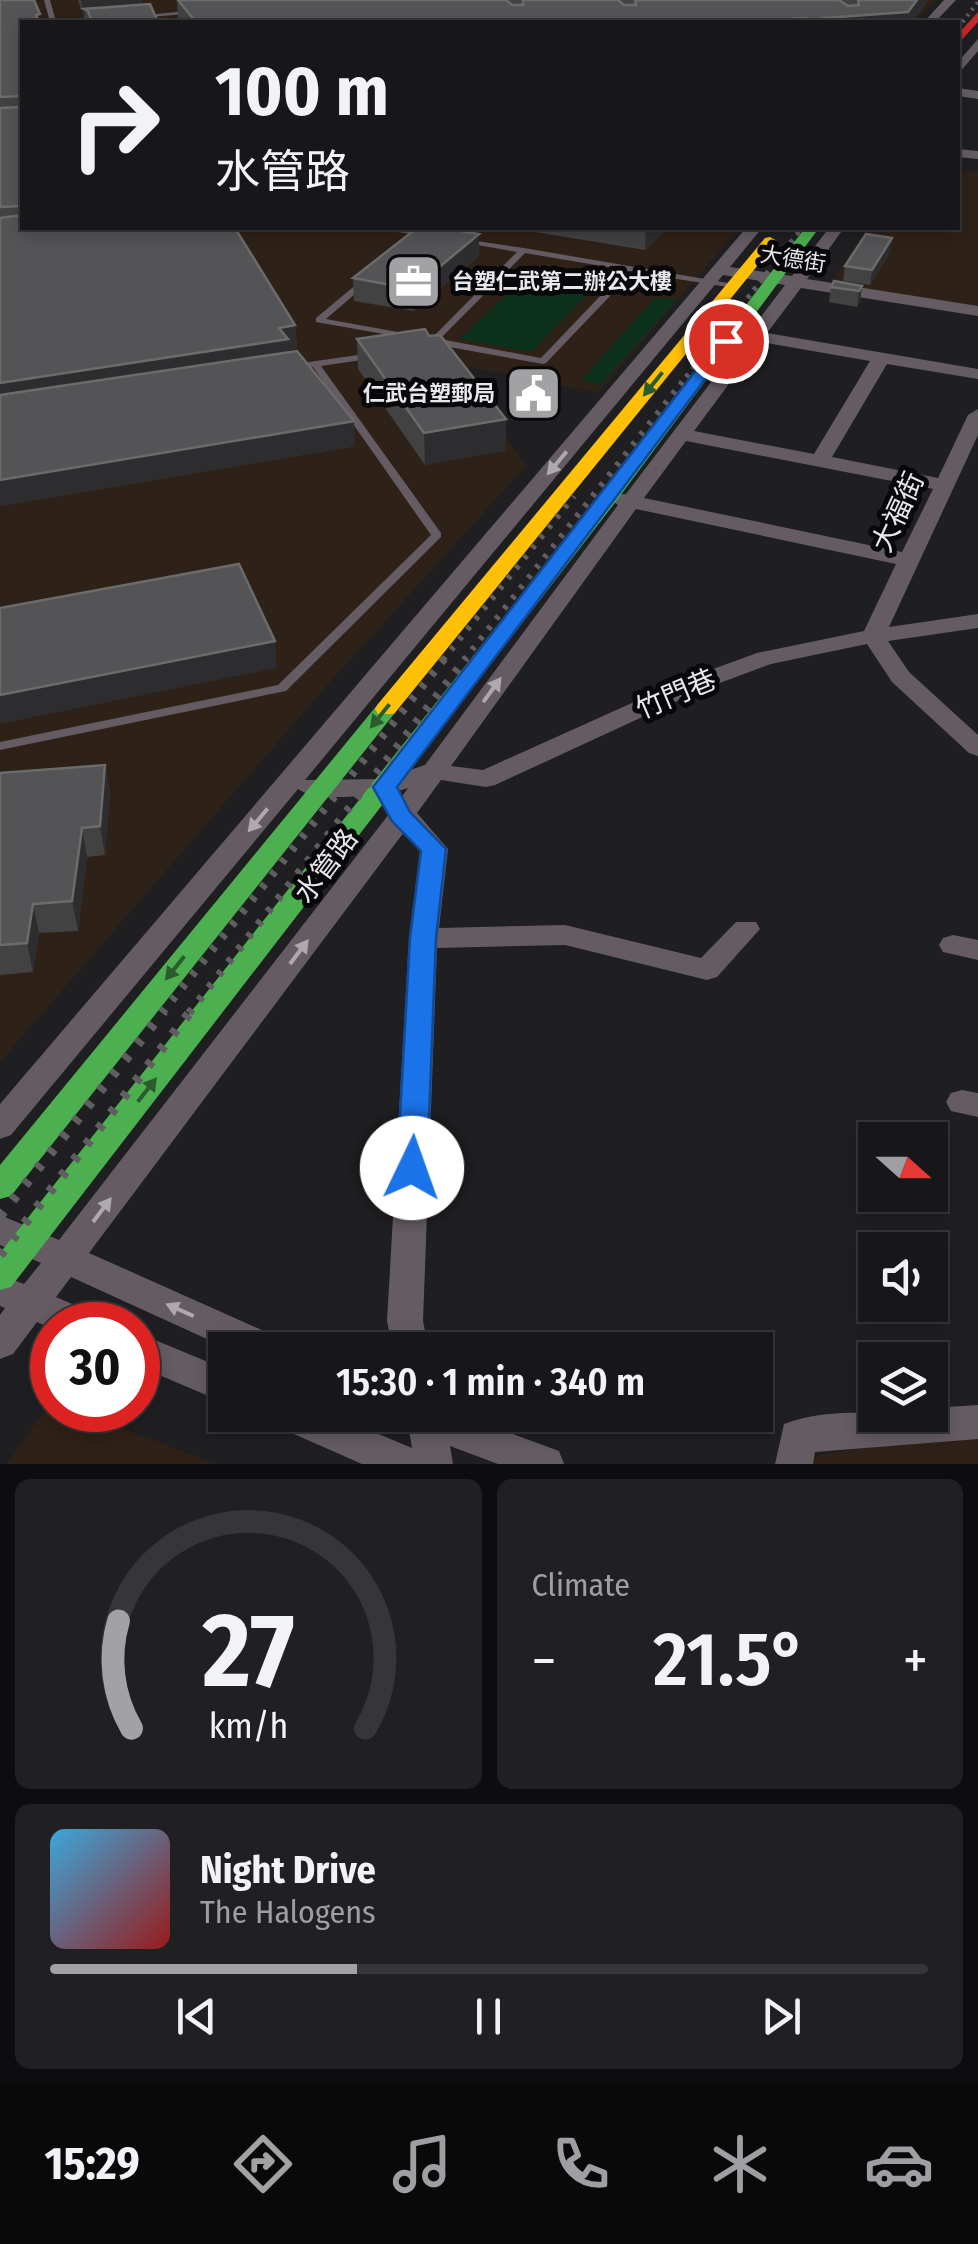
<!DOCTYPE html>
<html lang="en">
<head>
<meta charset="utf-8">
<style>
  :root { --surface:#171619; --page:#201f22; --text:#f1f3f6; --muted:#9e9fa2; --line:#363538; --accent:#a2a1a4 }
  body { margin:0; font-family:"Fira Sans Condensed","Noto Sans TC",sans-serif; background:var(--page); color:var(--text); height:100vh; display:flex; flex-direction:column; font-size:38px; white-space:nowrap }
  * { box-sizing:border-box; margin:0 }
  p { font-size:32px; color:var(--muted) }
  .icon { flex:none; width:55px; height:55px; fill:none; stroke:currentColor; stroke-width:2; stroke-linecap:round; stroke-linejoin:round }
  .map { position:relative; height:1464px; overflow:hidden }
  .details { display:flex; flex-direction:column; gap:15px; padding:15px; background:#0d0c0e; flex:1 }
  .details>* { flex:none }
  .hud { position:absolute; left:20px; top:20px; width:940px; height:210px; border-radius:0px; box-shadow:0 5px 15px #0003,0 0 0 2px var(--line); background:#171619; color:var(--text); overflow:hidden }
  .needle { width:65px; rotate:111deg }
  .controls { position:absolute; left:858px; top:1122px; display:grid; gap:20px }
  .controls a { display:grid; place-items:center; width:90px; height:90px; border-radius:0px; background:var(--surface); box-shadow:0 5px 15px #0003,0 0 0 2px var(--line); font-size:50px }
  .speed { position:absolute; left:30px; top:1302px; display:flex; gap:20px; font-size:50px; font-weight:700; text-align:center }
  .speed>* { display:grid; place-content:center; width:130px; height:130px; border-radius:50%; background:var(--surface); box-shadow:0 5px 15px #0003,0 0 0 2px var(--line); line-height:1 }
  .speed .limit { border:15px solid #d22; background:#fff; color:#111 }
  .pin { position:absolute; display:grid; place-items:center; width:85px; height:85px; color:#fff; margin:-42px; border:5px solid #fff; border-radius:50%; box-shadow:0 2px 10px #0007 }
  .me { position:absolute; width:110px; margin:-55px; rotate:3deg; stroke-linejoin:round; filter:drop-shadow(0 0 8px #0008) }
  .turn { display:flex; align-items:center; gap:35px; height:210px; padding:0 30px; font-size:45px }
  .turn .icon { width:130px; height:130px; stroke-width:2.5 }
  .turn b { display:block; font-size:70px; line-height:85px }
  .big { font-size:75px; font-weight:600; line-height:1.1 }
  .details .tile { flex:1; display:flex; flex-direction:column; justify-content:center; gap:15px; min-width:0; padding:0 35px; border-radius:15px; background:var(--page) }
  .details .dial { align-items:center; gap:0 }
  .dial svg { height:260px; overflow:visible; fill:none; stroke:var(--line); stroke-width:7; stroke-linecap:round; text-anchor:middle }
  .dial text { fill:var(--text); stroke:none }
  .song { display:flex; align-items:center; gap:30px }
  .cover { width:120px; height:120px; border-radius:15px; background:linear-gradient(135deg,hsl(200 70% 55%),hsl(0 70% 35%)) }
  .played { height:10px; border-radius:5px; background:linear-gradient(90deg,var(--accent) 35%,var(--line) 35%) }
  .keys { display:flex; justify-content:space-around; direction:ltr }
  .heat { display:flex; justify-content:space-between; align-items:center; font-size:55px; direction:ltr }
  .details .tiles { flex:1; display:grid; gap:15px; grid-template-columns:1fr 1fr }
  .tile:last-child { grid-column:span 2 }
  .trip { position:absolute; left:208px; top:1332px; width:565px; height:100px; border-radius:0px; background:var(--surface); box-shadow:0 5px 15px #0003,0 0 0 2px var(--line); font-weight:600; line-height:100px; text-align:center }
  .tab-bar { display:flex; height:160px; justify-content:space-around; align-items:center; background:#09090a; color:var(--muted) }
  .tab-bar .icon { width:70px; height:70px }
  .tab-bar .active { color:var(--accent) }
  .tab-bar b { font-size:45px; color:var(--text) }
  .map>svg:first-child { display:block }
  .industrial { fill:#2e2117 }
  .green { fill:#0c311d }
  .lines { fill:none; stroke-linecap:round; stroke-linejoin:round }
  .lane { fill:#645c62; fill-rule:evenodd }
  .street { fill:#645c62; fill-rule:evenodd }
  .fast { fill:#4caf50; fill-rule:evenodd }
  .slow { fill:#ffc107; fill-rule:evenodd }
  .jam { fill:#c62828; fill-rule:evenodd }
  .rail-far4 { stroke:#615e62; stroke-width:4; stroke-dasharray:2.5 5; stroke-linecap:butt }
  .rail-far3 { stroke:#615e62; stroke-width:5; stroke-dasharray:4 6; stroke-linecap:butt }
  .rail-far2 { stroke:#615e62; stroke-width:6; stroke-dasharray:4 9; stroke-linecap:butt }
  .rail-far1 { stroke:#615e62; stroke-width:8; stroke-dasharray:5 11; stroke-linecap:butt }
  .rail { stroke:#615e62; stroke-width:10; stroke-dasharray:6 14; stroke-linecap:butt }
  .wall { fill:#424243 }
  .shaded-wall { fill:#2d2c2e }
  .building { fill:#545355; stroke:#6b6b6c; stroke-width:2.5 }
  .oneway { fill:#2a5c2d }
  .oneway2 { fill:#ada9ad }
  .route { fill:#1a73e8; stroke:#114b97; stroke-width:2.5 }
  .labels { text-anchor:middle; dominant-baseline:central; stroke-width:10; stroke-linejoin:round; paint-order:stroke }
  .far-street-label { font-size:22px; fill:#e8e8eb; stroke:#08080a }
  .far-poi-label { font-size:22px; font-weight:bold; fill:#e8e8eb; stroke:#08080a; text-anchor:start }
  .street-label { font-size:28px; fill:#e8e8eb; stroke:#08080a }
</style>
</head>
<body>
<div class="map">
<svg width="978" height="1464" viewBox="0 0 978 1464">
  <rect width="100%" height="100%" fill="#1f1e21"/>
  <path class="industrial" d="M0 0H936L916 22H22V228H739L598 393 470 367 461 376 526 466 324 689 0 1062Z
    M958 169 978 172V314L827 290 867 228H958Z
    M51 1401 52 1410H75L216 1464H7Z
    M978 1427V1464H810L816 1456Z"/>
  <path class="green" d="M535 267 602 279 531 352 460 339Z
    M655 298 677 299 601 384 581 380Z"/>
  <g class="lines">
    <path class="lane" d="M44 0H50L56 22H50Z
      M195 10 197 13 140 18 137 16Z
      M100 17 102 20 60 22 63 20Z
      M380 228H397L430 234 426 236 384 230Z
      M463 239 524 248 734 284 738 286 734 288 633 272 546 363 543 364 433 344 429 341 517 252 466 243 462 241ZM525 253 625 270 541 358 440 339Z
      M364 278 371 280 326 319 409 334 413 337 412 339 316 322V318Z
      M372 353 375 354V358L321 366 441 533V537L286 691 0 750V742L278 685 431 535 313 367 304 365 309 362Z"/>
    <path class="street" d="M944 0H956L935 22H924Z
      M978 39V51L958 74V62Z
      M958 88 978 91V99L958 96Z
      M958 149 978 151V159L958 157Z
      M746 228H762L730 267 792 276 829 228H844L807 279 978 306V316L801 288 767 333 978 369V379L887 364 832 457 938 478 968 415 978 409V435L889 627 978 614V628L888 641 909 672 978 735V756L969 753 892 682 867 644 771 664 701 690 495 785 486 787 441 780 417 813 448 849 439 928 565 925 701 958 736 922H756L760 929 717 977 707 980 565 945 437 948 423 1321 429 1350H393L387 1321 409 938 420 851 404 832 89 1253 282 1339 287 1350H231L71 1277 56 1297 95 1314 100 1325H52V1329L37 1322 13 1354 0 1359V1315L5 1308 0 1306V1275L24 1284 41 1263 0 1245V1215L59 1240 389 814 381 804 385 798H401L408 788C386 796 315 803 298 789L11 1135 0 1139V1104ZM723 275 785 285 626 494 613 495 610 499 618 505 425 765 383 779 305 780ZM760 342 870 361 814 454 694 431ZM686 441 933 489 902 552 644 498ZM636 509 896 564 864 631 757 653 683 680 483 770 451 766Z
      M953 935 978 940V960L943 952 939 945 943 938Z
      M962 1090 978 1093V1117L951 1111 946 1102 951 1093Z
      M138 1333 225 1369V1403L138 1366Z
      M978 1405V1439L815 1452 813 1464H775L784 1424C831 1406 883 1415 930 1415V1408Z
      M272 1415H333L412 1448 409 1430 402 1427 396 1415H461L559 1451 564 1464H498L450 1446 453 1464H362L278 1427Z"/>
    <path class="fast" d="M805 228H819L617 500 11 1287 0 1290V1253L603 492Z
      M386 702 397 709 394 714 11 1196 0 1199V1165L378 704Z"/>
    <path class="slow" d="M770 237 777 241 775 244 394 714H378L375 709 378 704 765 238Z"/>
    <path class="jam" d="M978 12V22L958 44V34Z"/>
    <path class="rail-far4" d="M958 28 978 2"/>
    <path class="rail-far3" d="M680 385 802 228"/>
    <path class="rail-far2" d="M443 660 574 496
      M464 660 682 382"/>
    <path class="rail-far1" d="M162 1013 445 658
      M189 1013 466 658"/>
    <path class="rail" d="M0 1216 164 1011
      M0 1255 191 1011"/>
  </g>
  <path class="wall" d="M0 0 22 22V228L295 325 297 348 289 350V352L355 446 0 506Z
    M78 0H142V4L158 22H86Z
    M177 0H929L912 22H182L178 18Z
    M517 228H668L645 250 517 229Z
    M479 234V256L414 311 354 301 353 278Z
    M892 238 890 252 870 285 843 281 845 266Z
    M862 286 860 301 857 307 829 302 831 287Z
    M357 339 506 419V450L425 465 358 369Z
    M105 765 110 793 105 855 87 857 78 931 39 933 33 972 0 975V773Z"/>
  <path class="shaded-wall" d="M81 0H142L143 11H88L84 9 85 16H83Z
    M917 0H929L912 22H823L824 18Z
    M805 18V22H749Z
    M646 228H668L645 250Z
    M479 234V256L414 311 413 289Z
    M892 238 890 252 870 285 872 270Z
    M862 286 860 301 857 307 859 291Z
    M295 325 297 348 289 350V362L0 407V383Z
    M506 419V450L425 465 424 433Z
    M354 421 355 446 0 506V480Z
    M275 641 277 668 0 724V695Z
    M105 765 110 793 105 855 100 826Z
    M82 828 87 857 78 931 72 901Z
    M33 904 39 933 33 972 27 943Z"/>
  <path class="building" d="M0 0H34L40 14 36 15 39 22H22V206L0 207V108L19 107 22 96 0 97Z
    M178 0H506L512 5H523V0H618L624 5H636L635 0H839L848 6 859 5 858 0H917L908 12 824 18 830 22H800L805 18 749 22H196Z
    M150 4 158 22H92L88 11 84 9Z
    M22 215V228H235L295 325 279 328 288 339 0 383V218Z
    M417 228H441L479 234 413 289 353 278Z
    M866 234 892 238 872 270 845 266Z
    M834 281 862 286 859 291 831 287Z
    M425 329 429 336 440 335 506 419 424 433 357 339Z
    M297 351 354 421 0 480V395Z
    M239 564 275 641 0 695V608Z
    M105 765 100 826 82 828 72 901 33 904 27 943 0 945V773Z"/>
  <defs><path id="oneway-solid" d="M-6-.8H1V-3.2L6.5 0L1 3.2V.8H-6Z" transform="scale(2.5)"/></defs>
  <g class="oneway">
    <use href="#oneway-solid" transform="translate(653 384) rotate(129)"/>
    <use href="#oneway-solid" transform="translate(380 716) rotate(129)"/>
    <use href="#oneway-solid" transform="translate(175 968) rotate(129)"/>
    <use href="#oneway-solid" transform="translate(147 1090) rotate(-52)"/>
  </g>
  <g class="oneway2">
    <use href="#oneway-solid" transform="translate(557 463) rotate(130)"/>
    <use href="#oneway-solid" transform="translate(492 690) rotate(-54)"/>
    <use href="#oneway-solid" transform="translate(258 820) rotate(130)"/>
    <use href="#oneway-solid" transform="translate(299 952) rotate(-53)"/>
    <use href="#oneway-solid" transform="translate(102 1210) rotate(-53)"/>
    <use href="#oneway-solid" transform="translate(180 1310) rotate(-156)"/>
  </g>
  <path class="route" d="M721 338 734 341 397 787 410 812 446 849 436 938 427 1168 423 1176 412 1180 402 1176 397 1168 410 938 421 851 392 821 373 787Z"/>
  <defs>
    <symbol id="office-square" viewBox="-11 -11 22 22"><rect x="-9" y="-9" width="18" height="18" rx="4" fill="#a2a1a4" stroke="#08080a"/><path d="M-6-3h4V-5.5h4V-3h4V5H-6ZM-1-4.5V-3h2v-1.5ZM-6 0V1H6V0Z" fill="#fff"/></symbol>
    <symbol id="civic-square" viewBox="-11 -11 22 22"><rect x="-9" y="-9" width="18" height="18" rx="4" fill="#a2a1a4" stroke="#08080a"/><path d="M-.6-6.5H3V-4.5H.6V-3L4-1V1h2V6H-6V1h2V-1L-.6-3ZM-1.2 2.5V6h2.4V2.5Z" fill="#fff"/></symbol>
  </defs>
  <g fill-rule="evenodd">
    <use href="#office-square" x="382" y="250" width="63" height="63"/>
    <use href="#civic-square" x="502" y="362" width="63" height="63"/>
  </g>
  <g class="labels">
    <g class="far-street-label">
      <text transform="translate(793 259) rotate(9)">大德街</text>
    </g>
    <g class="far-poi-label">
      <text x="452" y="281">台塑仁武第二辦公大樓</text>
      <text x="495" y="393" text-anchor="end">仁武台塑郵局</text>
    </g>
    <g class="street-label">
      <text transform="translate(898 512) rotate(-65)">大福街</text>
      <text transform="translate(676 694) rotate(-23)">竹門巷</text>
      <text transform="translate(326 866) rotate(-53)">水管路</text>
    </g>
  </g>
</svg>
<div class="controls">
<a><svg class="needle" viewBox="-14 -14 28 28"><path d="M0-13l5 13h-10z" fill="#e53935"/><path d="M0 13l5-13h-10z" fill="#9e9fa2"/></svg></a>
<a><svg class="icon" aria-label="sound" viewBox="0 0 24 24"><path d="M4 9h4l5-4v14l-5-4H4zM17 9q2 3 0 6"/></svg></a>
<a><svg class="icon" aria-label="layers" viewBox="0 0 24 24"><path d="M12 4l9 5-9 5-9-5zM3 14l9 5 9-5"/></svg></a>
</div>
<div class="speed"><div class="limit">30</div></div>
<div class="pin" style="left:726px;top:341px;background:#d93025"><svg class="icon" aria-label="arrive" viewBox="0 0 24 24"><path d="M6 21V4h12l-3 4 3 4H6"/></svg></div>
<svg class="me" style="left:412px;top:1168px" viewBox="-20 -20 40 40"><circle r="19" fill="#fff"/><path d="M0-13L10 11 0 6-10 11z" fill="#1a73e8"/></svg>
<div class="trip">15:30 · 1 min · 340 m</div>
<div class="hud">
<div class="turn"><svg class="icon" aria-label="right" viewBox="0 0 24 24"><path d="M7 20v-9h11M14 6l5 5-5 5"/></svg><div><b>100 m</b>水管路</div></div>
</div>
</div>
<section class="details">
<div class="tiles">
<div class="tile dial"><svg viewBox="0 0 100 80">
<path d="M14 69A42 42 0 1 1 86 69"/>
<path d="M14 69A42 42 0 0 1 10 36" stroke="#a2a1a4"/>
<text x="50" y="56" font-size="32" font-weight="700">27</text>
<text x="50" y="72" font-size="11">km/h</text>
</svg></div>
<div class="tile"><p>Climate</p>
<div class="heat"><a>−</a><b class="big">21.5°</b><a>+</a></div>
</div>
<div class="tile">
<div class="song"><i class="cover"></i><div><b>Night Drive</b><p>The Halogens</p></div></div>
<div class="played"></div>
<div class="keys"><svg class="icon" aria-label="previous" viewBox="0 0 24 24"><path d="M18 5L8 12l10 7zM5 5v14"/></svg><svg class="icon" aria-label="pause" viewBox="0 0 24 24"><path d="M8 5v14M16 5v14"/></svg><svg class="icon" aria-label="next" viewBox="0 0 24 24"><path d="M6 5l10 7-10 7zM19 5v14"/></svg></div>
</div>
</div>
</section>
<nav class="tab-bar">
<b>15:29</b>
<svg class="icon active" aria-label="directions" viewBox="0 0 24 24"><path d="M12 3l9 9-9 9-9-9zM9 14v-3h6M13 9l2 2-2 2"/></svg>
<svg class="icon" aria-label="music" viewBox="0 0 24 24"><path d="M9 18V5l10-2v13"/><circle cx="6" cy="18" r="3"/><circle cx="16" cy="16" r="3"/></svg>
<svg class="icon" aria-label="phone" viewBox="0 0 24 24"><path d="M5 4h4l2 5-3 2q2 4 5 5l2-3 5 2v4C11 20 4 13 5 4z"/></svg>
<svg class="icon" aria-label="climate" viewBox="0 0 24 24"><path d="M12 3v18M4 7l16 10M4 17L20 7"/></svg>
<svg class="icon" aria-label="car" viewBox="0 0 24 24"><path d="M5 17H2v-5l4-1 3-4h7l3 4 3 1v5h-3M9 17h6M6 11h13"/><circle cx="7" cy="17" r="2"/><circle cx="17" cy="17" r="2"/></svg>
</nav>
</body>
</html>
